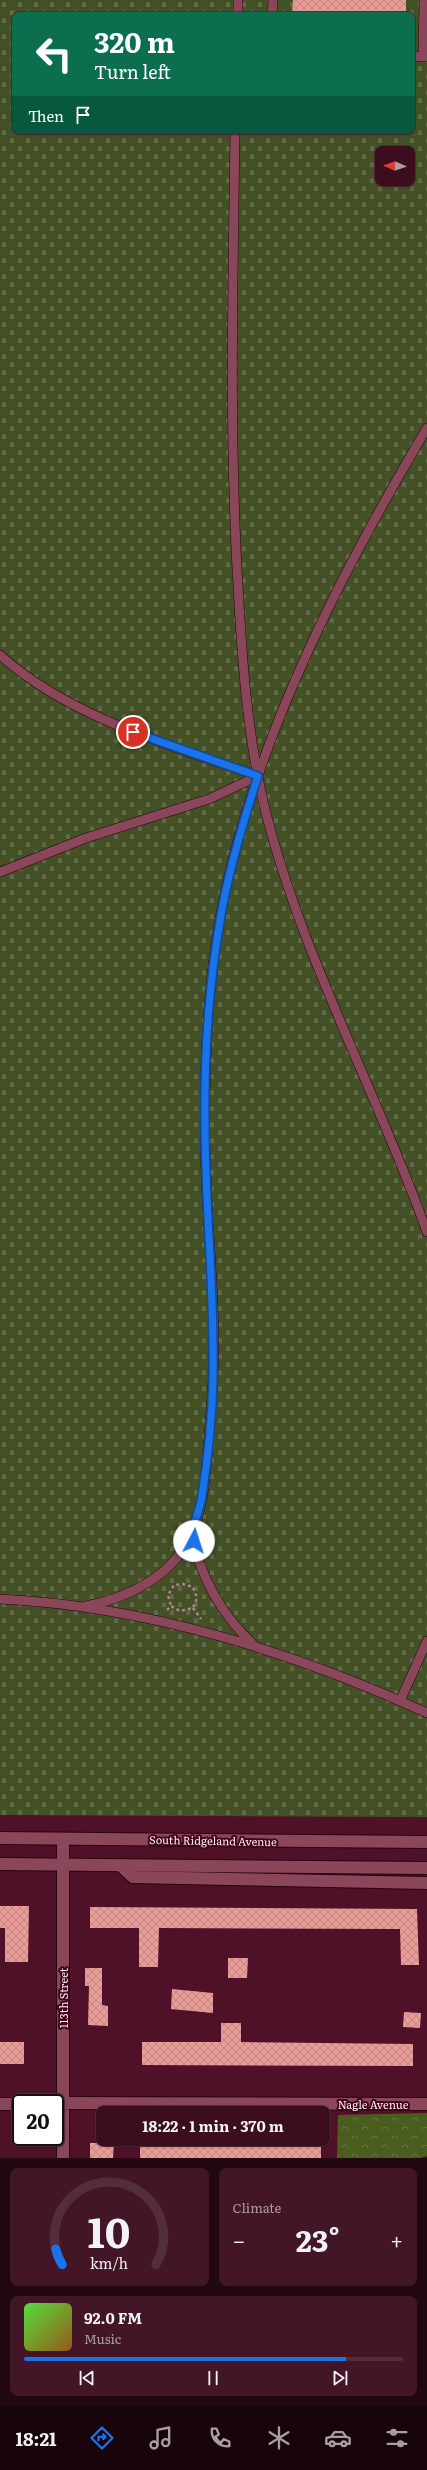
<!DOCTYPE html>
<html lang="en">
<head>
<meta charset="utf-8">
<style>
  :root { --surface:#3b0d1d; --page:#421626; --text:#f1f3f6; --muted:#ac9ca4; --line:#542d3b; --accent:#1a73e8 }
  body { margin:0; font-family:Literata,serif; background:var(--page); color:var(--text); height:100vh; display:flex; flex-direction:column; font-size:15px; white-space:nowrap }
  * { box-sizing:border-box; margin:0 }
  p { font-size:13px; color:var(--muted) }
  .icon { flex:none; width:22px; height:22px; fill:none; stroke:currentColor; stroke-width:2; stroke-linecap:round; stroke-linejoin:round }
  .map { position:relative; height:2158px; overflow:hidden }
  .sheet { display:flex; flex-direction:column; gap:10px; padding:10px; background:#200710; flex:1 }
  .sheet>* { flex:none }
  .top-card { position:absolute; left:12px; top:12px; width:403px; height:122px; border-radius:8px; box-shadow:0 1px 3px #0004,0 0 0 1px var(--line); background:#0b6e4f; color:#fff; overflow:hidden }
  .needle { width:26px; rotate:272deg }
  .tools { position:absolute; left:375px; top:146px; display:grid; gap:8px }
  .tools a { display:grid; place-items:center; width:40px; height:40px; border-radius:8px; background:var(--surface); box-shadow:0 1px 3px #0004,0 0 0 1px var(--line); font-size:20px }
  .speed { position:absolute; left:12px; top:2094px; display:flex; gap:8px; font-size:20px; font-weight:700; text-align:center }
  .speed>* { display:grid; place-content:center; width:52px; height:52px; border-radius:50%; background:var(--surface); box-shadow:0 1px 3px #0004,0 0 0 1px var(--line); line-height:1 }
  .speed .limit { border:2px solid #111; border-radius:6px; background:#fff; color:#111 }
  .pin { position:absolute; display:grid; place-items:center; width:34px; height:34px; color:#fff; margin:-17px; border:2px solid #fff; border-radius:50%; box-shadow:0 1px 4px #0007 }
  .me { position:absolute; width:44px; margin:-22px; rotate:5deg; stroke-linejoin:round; filter:drop-shadow(0 0 3px #0008) }
  .turn { display:flex; align-items:center; gap:14px; height:84px; padding:0 16px; font-size:18px }
  .turn .icon { width:52px; height:52px; stroke-width:2.5 }
  .turn b { display:block; font-size:28px; line-height:34px }
  .then { display:flex; align-items:center; height:38px; padding:0 16px; background:#0003; gap:8px; font-size:15px }
  .big { font-size:30px; font-weight:700; line-height:1.1 }
  .sheet .card { flex:1; display:flex; flex-direction:column; justify-content:center; gap:6px; min-width:0; padding:0 14px; border-radius:8px; background:var(--page) }
  .sheet .dial { align-items:center; gap:0 }
  .dial svg { height:104px; overflow:visible; fill:none; stroke:var(--line); stroke-width:7; stroke-linecap:round; text-anchor:middle }
  .dial text { fill:var(--text); stroke:none }
  .song { display:flex; align-items:center; gap:12px }
  .cover { width:48px; height:48px; border-radius:6px; background:linear-gradient(135deg,hsl(110 70% 55%),hsl(30 70% 35%)) }
  .played { height:4px; border-radius:2px; background:linear-gradient(90deg,var(--accent) 85%,var(--line) 85%) }
  .keys { display:flex; justify-content:space-around; direction:ltr }
  .heat { display:flex; justify-content:space-between; align-items:center; font-size:22px; direction:ltr }
  .sheet .tiles { flex:1; display:grid; gap:10px; grid-template-columns:1fr 1fr }
  .card:last-child { grid-column:span 2 }
  .trip { position:absolute; left:96px; top:2106px; width:234px; height:40px; border-radius:8px; background:var(--surface); box-shadow:0 1px 3px #0004,0 0 0 1px var(--line); font-weight:700; line-height:40px; text-align:center }
  .menu { display:flex; height:64px; justify-content:space-around; align-items:center; background:#18050c; color:var(--muted) }
  .menu .icon { width:28px; height:28px }
  .menu .current { color:var(--accent) }
  .menu b { font-size:18px; color:var(--text) }
  .map>svg:first-child { display:block }
  .forest { fill:url(#forest-crowns) }
  .cemetery { fill:url(#cemetery-stones); fill-rule:evenodd }
  .building { fill:url(#building-cross-hatch) }
  .lines { fill:none; stroke-linecap:round; stroke-linejoin:round }
  .service-casing { stroke:#2d0111; stroke-width:10 }
  .minor-casing { stroke:#2d0111; stroke-width:14 }
  .secondary-casing { stroke:#2d0111; stroke-width:14 }
  .path { stroke:#aa8490; stroke-width:2.5; stroke-dasharray:3 3; stroke-linecap:butt }
  .service { stroke:#8a4759; stroke-width:9 }
  .minor { stroke:#8a4759; stroke-width:12 }
  .secondary { stroke:#8a4759; stroke-width:12 }
  .route-casing { stroke:#114b97; stroke-width:10 }
  .route { stroke:#1a73e8; stroke-width:7 }
  .labels { text-anchor:middle; dominant-baseline:central; stroke-width:4; stroke-linejoin:round; paint-order:stroke }
  .street-label { font-size:11px; fill:#feeef1; stroke:#43051e }
</style>
</head>
<body>
<div class="map">
<svg width="427" height="2158" viewBox="0 0 427 2158">
  <defs>
    <pattern id="forest-crowns" width="20" height="18" patternUnits="userSpaceOnUse"><rect width="20" height="18" fill="#4b5d1e"/><path d="M2 6a3 3 0 1 1 6 0M12 15a3 3 0 1 1 6 0" fill="none" stroke="#66753f"/></pattern>
    <pattern id="cemetery-stones" width="16" height="16" patternUnits="userSpaceOnUse"><rect width="16" height="16" fill="#445126"/><path d="M2 7V4a2 2 0 0 1 4 0v3zM10 15v-3a2 2 0 0 1 4 0v3z" fill="#606a46"/></pattern>
    <pattern id="building-cross-hatch" width="8" height="8" patternUnits="userSpaceOnUse"><rect width="8" height="8" fill="#e89c97"/><path d="M0 0l8 8M0 8l8-8" fill="none" stroke="#c18783"/></pattern>
  </defs>
  <rect width="100%" height="100%" fill="#4f1127"/>
  <path class="forest" d="M427 2113V2156L420 2158H337L338 2115Z"/>
  <path class="cemetery" d="M0 0H427V1817L0 1815ZM15 15H412V131H15ZM382 153H408V179H382Z"/>
  <path class="building" d="M293 0H406V15H292Z
    M0 1906H29L28 1962H5V1928H0Z
    M90 1907 417 1909 419 1965H401L400 1929 159 1928 158 1967H139V1928H90Z
    M228 1958H248L247 1978H228Z
    M85 1968H102V2005L108 2006V2026L88 2025 89 1986H85Z
    M172 1989 213 1993V2013L171 2009Z
    M404 2012 421 2013 420 2028 403 2027Z
    M221 2023H241V2042L413 2044V2066L142 2065V2042H221Z
    M0 2042H24V2064H0Z
    M90 2143H114L113 2158H90Z
    M218 2143H321V2158H140V2145Z"/>
  <g class="lines">
    <defs>
      <path id="service" d="M238 15V0
        M272 15 273 0
        M412 56 427 57
        M423 56 424 0
        M235 131C233 283 229 435 238 586 242 658 247 731 263 801 299 951 375 1087 427 1232
        M0 655C69 717 172 746 258 776L209 799 86 838 0 872
        M192 1533C199 1576 223 1617 255 1646
        M0 1599C145 1606 295 1652 427 1713
        M86 1606C129 1598 176 1574 193 1531 205 1501 206 1467 209 1436 212 1403 214 1371 214 1339 213 1266 204 1193 205 1119 205 1051 208 981 221 913 253 743 339 576 427 428
        M400 1701 427 1641"/>
      <path id="minor" d="M120 1865 133 1877 427 1883
        M55 2103 427 2104
        M0 2104H21
        M63 2158V1839"/>
      <path id="secondary" d="M0 1838 427 1842
        M0 1864 427 1868"/>
    </defs>
    <use href="#service" class="service-casing"/>
    <use href="#minor" class="minor-casing"/>
    <use href="#secondary" class="secondary-casing"/>
    <path class="path" d="M193 1608 201 1619
      M167 1610 171 1606 180 1611 193 1608 197 1598 193 1587 183 1584 174 1585 168 1595 171 1606"/>
    <use href="#service" class="service"/>
    <use href="#minor" class="minor"/>
    <use href="#secondary" class="secondary"/>
  </g>
  <g class="lines">
    <defs>
      <path id="route" d="M133 732 258 776C243 822 229 868 221 915 209 983 204 1055 205 1124 205 1209 215 1294 213 1380 212 1418 208 1458 202 1496 200 1511 191 1525 194 1541"/>
    </defs>
    <use href="#route" class="route-casing"/>
    <use href="#route" class="route"/>
  </g>
  <g class="labels">
    <g class="street-label">
      <text transform="translate(213 1840) rotate(1)">South Ridgeland Avenue</text>
      <text transform="translate(63 1998) rotate(-90)">113th Street</text>
      <text x="373" y="2104">Nagle Avenue</text>
    </g>
  </g>
</svg>
<div class="tools">
<a><svg class="needle" viewBox="-14 -14 28 28"><path d="M0-13l5 13h-10z" fill="#e53935"/><path d="M0 13l5-13h-10z" fill="#ac9ca4"/></svg></a>
</div>
<div class="speed"><div class="limit">20</div></div>
<div class="pin" style="left:133px;top:732px;background:#d93025"><svg class="icon" aria-label="arrive" viewBox="0 0 24 24"><path d="M6 21V4h12l-3 4 3 4H6"/></svg></div>
<svg class="me" style="left:194px;top:1541px" viewBox="-20 -20 40 40"><circle r="19" fill="#fff"/><path d="M0-13L10 11 0 6-10 11z" fill="#1a73e8"/></svg>
<div class="trip">18:22 · 1 min · 370 m</div>
<div class="top-card">
<div class="turn"><svg class="icon" aria-label="left" viewBox="0 0 24 24"><path d="M17 20v-9H6M10 6l-5 5 5 5"/></svg><div><b>320 m</b>Turn left</div></div>
<div class="then">Then<svg class="icon" aria-label="arrive" viewBox="0 0 24 24"><path d="M6 21V4h12l-3 4 3 4H6"/></svg></div>
</div>
</div>
<section class="sheet">
<div class="tiles">
<div class="card dial"><svg viewBox="0 0 100 80">
<path d="M14 69A42 42 0 1 1 86 69"/>
<path d="M14 69A42 42 0 0 1 9 57" stroke="#1a73e8"/>
<text x="50" y="56" font-size="32" font-weight="700">10</text>
<text x="50" y="72" font-size="11">km/h</text>
</svg></div>
<div class="card"><p>Climate</p>
<div class="heat"><a>−</a><b class="big">23°</b><a>+</a></div>
</div>
<div class="card">
<div class="song"><i class="cover"></i><div><b>92.0 FM</b><p>Music</p></div></div>
<div class="played"></div>
<div class="keys"><svg class="icon" aria-label="previous" viewBox="0 0 24 24"><path d="M18 5L8 12l10 7zM5 5v14"/></svg><svg class="icon" aria-label="pause" viewBox="0 0 24 24"><path d="M8 5v14M16 5v14"/></svg><svg class="icon" aria-label="next" viewBox="0 0 24 24"><path d="M6 5l10 7-10 7zM19 5v14"/></svg></div>
</div>
</div>
</section>
<nav class="menu">
<b>18:21</b>
<svg class="icon current" aria-label="directions" viewBox="0 0 24 24"><path d="M12 3l9 9-9 9-9-9zM9 14v-3h6M13 9l2 2-2 2"/></svg>
<svg class="icon" aria-label="music" viewBox="0 0 24 24"><path d="M9 18V5l10-2v13"/><circle cx="6" cy="18" r="3"/><circle cx="16" cy="16" r="3"/></svg>
<svg class="icon" aria-label="phone" viewBox="0 0 24 24"><path d="M5 4h4l2 5-3 2q2 4 5 5l2-3 5 2v4C11 20 4 13 5 4z"/></svg>
<svg class="icon" aria-label="climate" viewBox="0 0 24 24"><path d="M12 3v18M4 7l16 10M4 17L20 7"/></svg>
<svg class="icon" aria-label="car" viewBox="0 0 24 24"><path d="M5 17H2v-5l4-1 3-4h7l3 4 3 1v5h-3M9 17h6M6 11h13"/><circle cx="7" cy="17" r="2"/><circle cx="17" cy="17" r="2"/></svg>
<svg class="icon" aria-label="filters" viewBox="0 0 24 24"><path d="M4 7h16M4 17h16"/><circle cx="9" cy="7" r="2"/><circle cx="15" cy="17" r="2"/></svg>
</nav>
</body>
</html>
